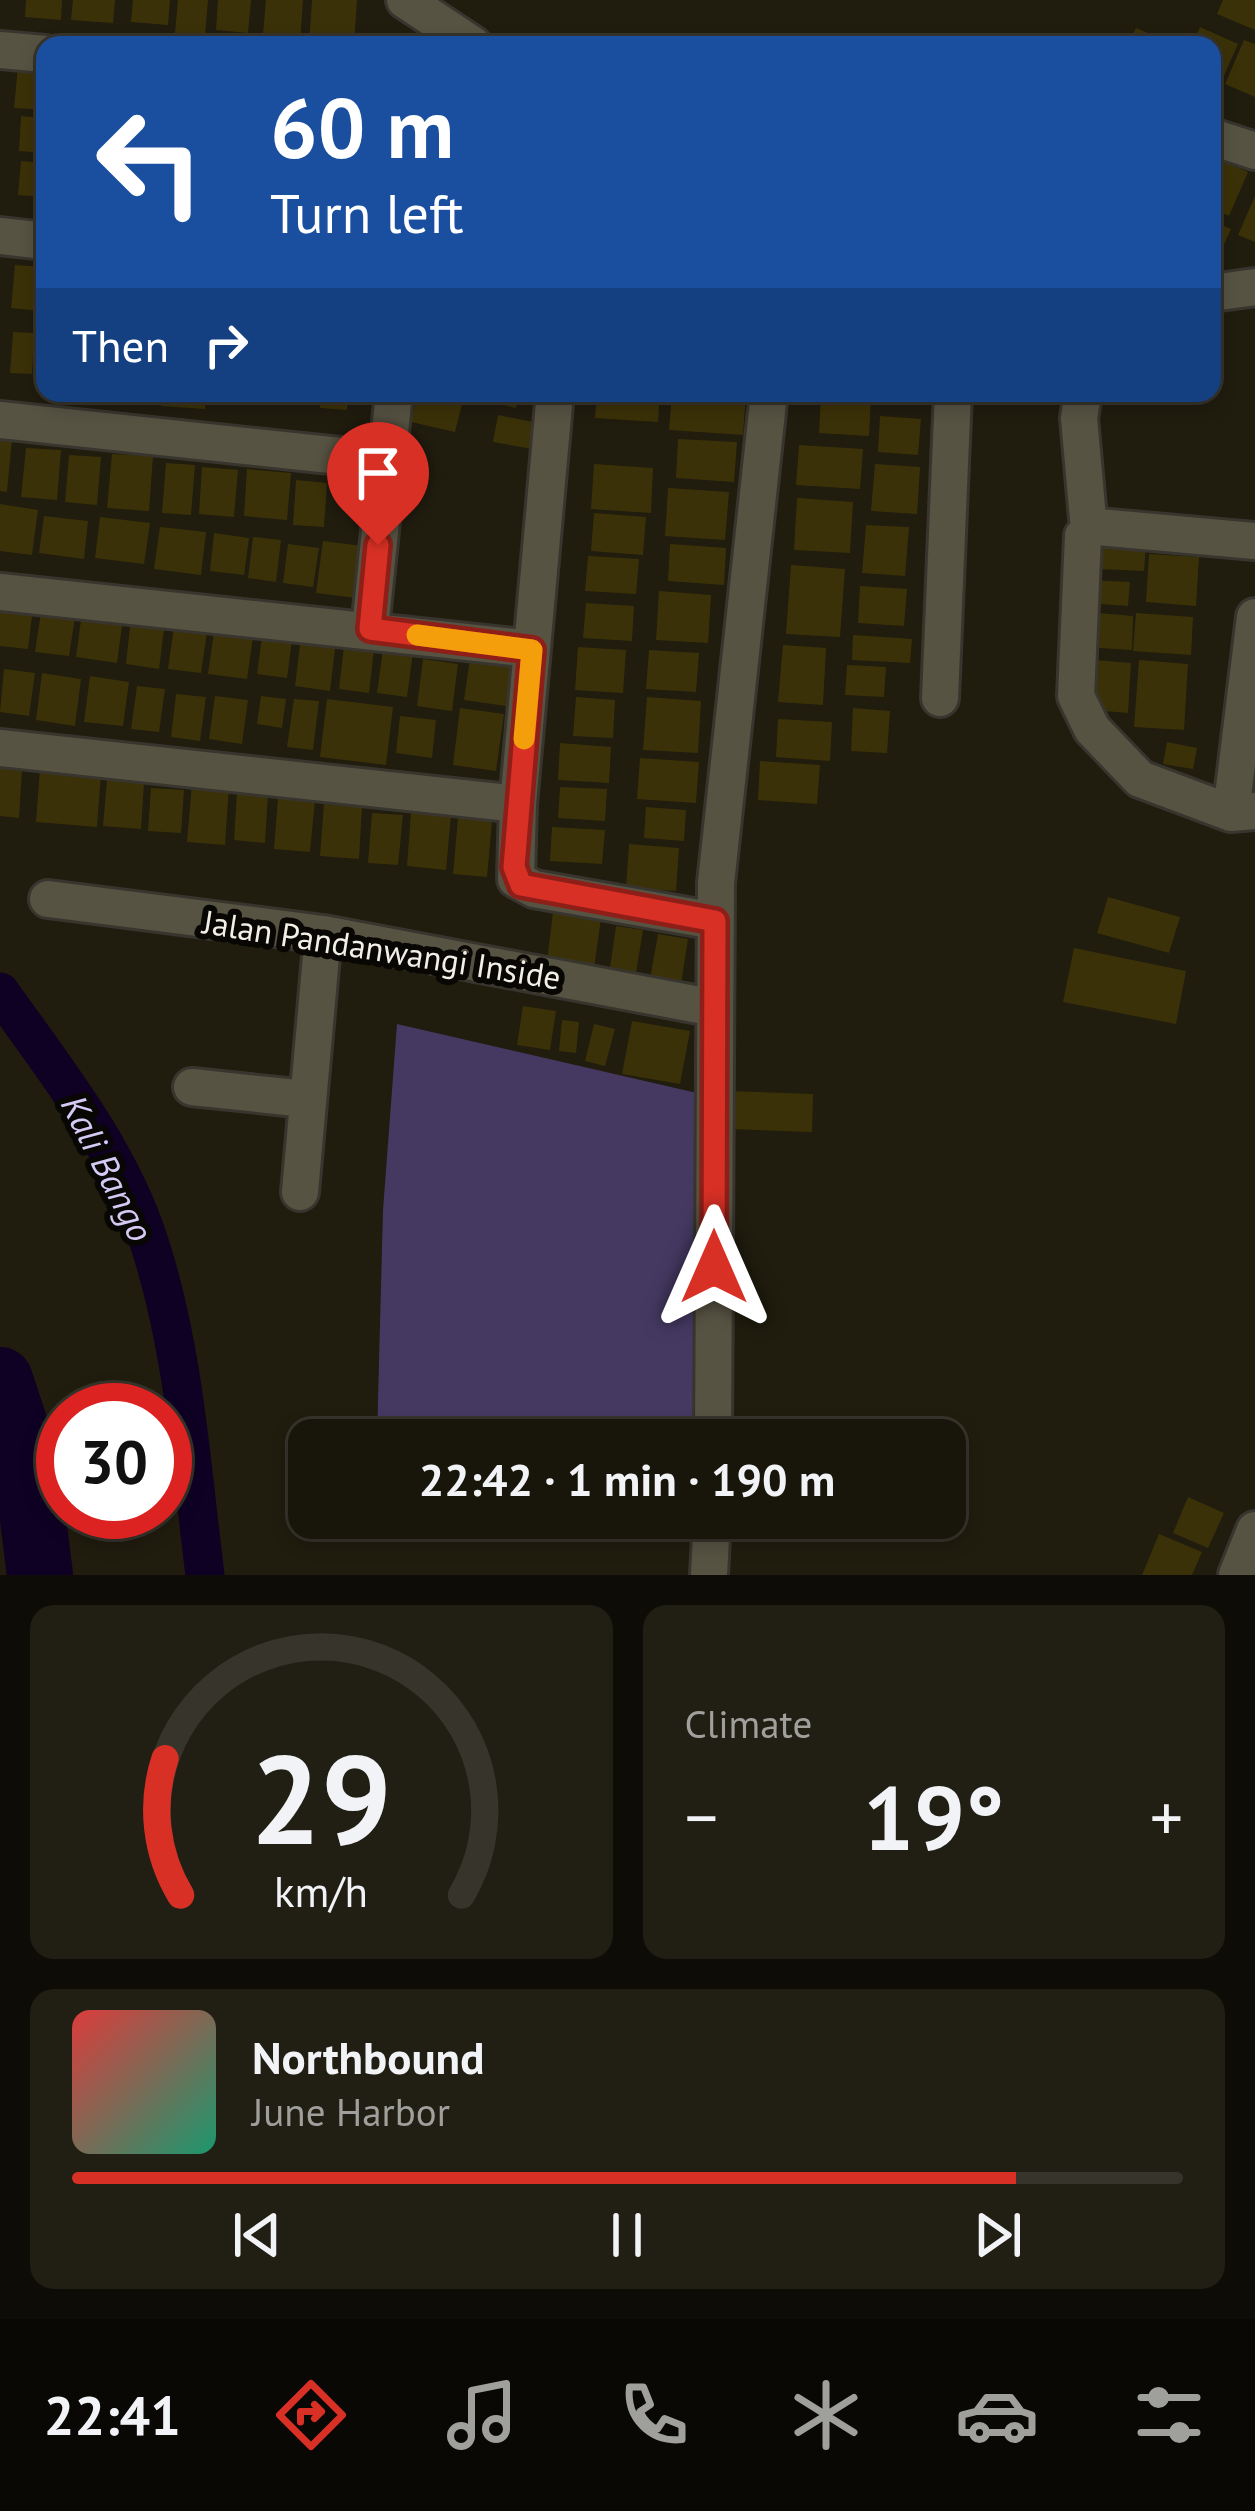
<!DOCTYPE html>
<html lang="en">
<head>
<meta charset="utf-8">
<style>
  :root { --surface:#18150a; --page:#211e13; --text:#f1f3f6; --muted:#9f9f9c; --line:#36342b; --accent:#d93025 }
  body { margin:0; font-family:"PT Sans",sans-serif; background:var(--page); color:var(--text); height:100vh; display:flex; flex-direction:column; font-size:45px; white-space:nowrap }
  * { box-sizing:border-box; margin:0 }
  p { font-size:39px; color:var(--muted) }
  .icon { flex:none; width:66px; height:66px; fill:none; stroke:currentColor; stroke-width:2; stroke-linecap:round; stroke-linejoin:round }
  .map { position:relative; height:1575px; overflow:hidden }
  .panel { display:flex; flex-direction:column; gap:30px; padding:30px; background:#0d0c06; flex:1 }
  .panel>* { flex:none }
  .top-card { position:absolute; left:36px; top:36px; width:1185px; height:366px; border-radius:24px; box-shadow:0 6px 18px #0003,0 0 0 3px var(--line); background:#1a4fa0; color:#fff; overflow:hidden }
  .speed { position:absolute; left:36px; top:1383px; display:flex; gap:24px; font-size:60px; font-weight:700; text-align:center }
  .speed>* { display:grid; place-content:center; width:156px; height:156px; border-radius:50%; background:var(--surface); box-shadow:0 6px 18px #0003,0 0 0 3px var(--line); line-height:1 }
  .speed .limit { border:18px solid #d22; background:#fff; color:#111 }
  .pin { position:absolute; display:grid; place-items:center; width:102px; height:102px; color:#fff; margin:-123px -51px; border-radius:50% 50% 50% 0; rotate:-45deg; box-shadow:0 0 12px #0007 }
  .pin .icon { rotate:45deg }
  .me { position:absolute; width:132px; margin:-66px; rotate:0deg; stroke-linejoin:round; filter:drop-shadow(0 0 9px #0008) }
  .turn { display:flex; align-items:center; gap:42px; height:252px; padding:0 36px; font-size:54px }
  .turn .icon { width:156px; height:156px; stroke-width:2.5 }
  .turn b { display:block; font-size:84px; line-height:102px }
  .then { display:flex; align-items:center; height:114px; padding:0 36px; background:#0003; gap:24px; font-size:45px }
  .big { font-size:90px; font-weight:700; line-height:1.1 }
  .panel .widget { flex:1; display:flex; flex-direction:column; justify-content:center; gap:18px; min-width:0; padding:0 42px; border-radius:24px; background:var(--page) }
  .panel .dial { align-items:center; gap:0 }
  .dial svg { height:312px; overflow:visible; fill:none; stroke:var(--line); stroke-width:7; stroke-linecap:round; text-anchor:middle }
  .dial text { fill:var(--text); stroke:none }
  .song { display:flex; align-items:center; gap:36px }
  .cover { width:144px; height:144px; border-radius:18px; background:linear-gradient(135deg,hsl(0 70% 55%),hsl(160 70% 35%)) }
  .played { height:12px; border-radius:6px; background:linear-gradient(90deg,var(--accent) 85%,var(--line) 85%) }
  .keys { display:flex; justify-content:space-around; direction:ltr }
  .heat { display:flex; justify-content:space-between; align-items:center; font-size:66px; direction:ltr }
  .panel .tiles { flex:1; display:grid; gap:30px; grid-template-columns:1fr 1fr }
  .widget:last-child { grid-column:span 2 }
  .trip { position:absolute; left:288px; top:1419px; width:678px; height:120px; border-radius:24px; background:var(--surface); box-shadow:0 6px 18px #0003,0 0 0 3px var(--line); font-weight:700; line-height:120px; text-align:center }
  .menu { display:flex; height:192px; justify-content:space-around; align-items:center; background:#0a0804; color:var(--muted) }
  .menu .icon { width:84px; height:84px }
  .menu .selected { color:var(--accent) }
  .menu b { font-size:54px; color:var(--text) }
  .map>svg:first-child { display:block }
  .green { fill:#453962 }
  .lines { fill:none; stroke-linecap:round; stroke-linejoin:round }
  .canal { stroke:#0f0124; stroke-width:39 }
  .river { stroke:#0f0124; stroke-width:66 }
  .building { fill:#3b3108 }
  .street-casing { stroke:#38352e; stroke-width:42 }
  .street { stroke:#575343; stroke-width:36 }
  .route-casing { stroke:#8d1f18; stroke-width:30 }
  .route { stroke:#d93025; stroke-width:21 }
  .slow { stroke:#f59e0b; stroke-width:21 }
  .labels { text-anchor:middle; dominant-baseline:central; stroke-width:12; stroke-linejoin:round; paint-order:stroke }
  .street-label { font-size:33px; fill:#f2efe6; stroke:#080703 }
  .water-label { font-size:36px; font-style:italic; fill:#d5caf6; stroke:#080703 }
</style>
</head>
<body>
<div class="map">
<svg width="1255" height="1575" viewBox="0 0 1255 1575">
  <rect width="100%" height="100%" fill="#201c0e"/>
  <path class="green" d="M397 1024 697 1093 701 1440H377L383 1210Z"/>
  <g class="lines">
    <path class="canal" d="M0 992C56 1071 119 1149 149 1242 184 1349 191 1464 205 1575"/>
    <path class="river" d="M0 1380 25 1456 40 1575"/>
  </g>
  <path class="building" d="M26 0H62L61 20 25 17Z
    M73 0H115L113 23 71 20Z
    M133 0H170L168 25 131 22Z
    M178 0H208L205 35 175 33Z
    M218 0H251L248 33 216 30Z
    M266 0H303L300 45H262Z
    M312 0H357L354 45H309Z
    M1223 0H1255V30L1217 14Z
    M1200 27 1238 44 1216 94 1212 92V45H1192Z
    M1136 28 1176 45H1128Z
    M1244 40 1255 44V97L1225 84Z
    M18 67 45 69V110L14 108Z
    M21 116 45 118V153L19 151Z
    M1212 156 1248 172 1229 216 1212 208Z
    M21 161 45 163V197L18 195Z
    M1255 196V242L1238 235Z
    M1212 221 1231 229 1217 260 1212 257Z
    M15 265 44 267 40 311 11 308Z
    M13 332 34 333 32 374 10 373Z
    M162 393H206L205 409 161 406Z
    M322 393H348L347 410 320 408Z
    M453 393H519L516 408Z
    M597 393H660L658 422 595 418Z
    M672 393H746L743 435 669 430Z
    M821 393 871 395 869 436 819 433Z
    M417 394 462 404 455 432 411 422Z
    M498 415 543 424 538 450 493 442Z
    M880 416 921 419 918 455 878 452Z
    M0 438 12 439 7 492 0 491Z
    M678 439 737 442 734 482 676 478Z
    M799 445 863 449 860 489 796 485Z
    M26 448 61 450 57 500 21 497Z
    M112 454 153 456 149 511 107 508Z
    M69 455 101 457 97 505 65 502Z
    M166 463 195 465 191 515 162 513Z
    M594 464 653 468 651 513 591 509Z
    M875 464 920 467 917 514 871 511Z
    M202 467 238 470 234 517 199 514Z
    M247 469 291 473 287 520 244 516Z
    M296 480 327 483 324 527 293 525Z
    M668 488 729 492 725 540 665 536Z
    M797 498 853 502 850 553 794 550Z
    M0 504 38 510 32 555 0 551Z
    M594 513 646 517 643 555 591 551Z
    M44 516 88 521 84 559 39 553Z
    M100 517 150 523 144 564 95 558Z
    M866 525 909 527 905 576 862 573Z
    M160 527 206 532 201 575 154 569Z
    M214 533 249 538 244 575 210 571Z
    M253 537 281 540 276 582 248 578Z
    M323 541 362 546 356 598 316 593Z
    M1100 541 1146 545 1144 571 1098 569Z
    M288 544 319 548 313 587 283 583Z
    M670 544 726 548 724 585 668 581Z
    M1149 554 1199 557 1196 606 1146 602Z
    M588 556 639 559 636 594 585 591Z
    M791 565 845 569 840 637 786 634Z
    M1088 580 1130 582 1128 606 1086 603Z
    M860 586 907 589 904 626 858 623Z
    M659 591 711 595 708 643 656 640Z
    M586 603 634 606 632 641 583 638Z
    M83 605 124 611 117 663 76 657Z
    M0 612 32 616 28 649 0 646Z
    M41 612 75 617 69 656 35 652Z
    M1086 612 1133 616 1132 650 1084 647Z
    M1136 613 1193 617 1191 655 1133 651Z
    M131 618 165 621 159 669 126 664Z
    M215 625 254 630 247 679 208 674Z
    M174 627 207 632 201 673 168 669Z
    M263 630 293 633 287 678 257 674Z
    M853 635 912 639 910 663 852 660Z
    M301 637 336 641 330 691 295 686Z
    M783 645 826 648 823 705 778 702Z
    M344 646 374 649 369 693 339 689Z
    M578 647 626 650 623 693 575 690Z
    M383 649 413 652 407 697 377 693Z
    M649 650 699 653 696 692 646 689Z
    M470 658 511 663 506 706 464 700Z
    M423 659 458 664 452 711 417 706Z
    M1095 660 1131 663 1128 713 1092 710Z
    M1139 660 1188 664 1184 730 1134 727Z
    M847 665 886 667 884 697 845 695Z
    M4 669 35 673 29 716 0 712Z
    M42 673 81 679 75 726 36 720Z
    M90 676 129 682 123 726 84 722Z
    M137 686 165 689 159 732 131 729Z
    M176 694 206 697 200 741 171 737Z
    M215 696 248 700 242 744 209 739Z
    M261 696 286 699 282 728 257 724Z
    M576 697 615 700 613 738 573 736Z
    M647 697 701 701 698 753 643 750Z
    M294 699 319 701 313 750 287 747Z
    M327 699 393 707 386 765 320 757Z
    M460 708 504 714 496 771 453 765Z
    M853 708 890 711 887 753 851 751Z
    M400 716 436 720 432 758 396 753Z
    M778 719 832 722 830 761 776 757Z
    M1167 742 1197 748 1193 769 1163 764Z
    M560 743 611 747 609 783 558 780Z
    M640 758 699 762 696 803 637 799Z
    M760 761 820 765 817 804 758 800Z
    M0 768 22 769 19 818 0 816Z
    M40 769 101 774 97 827 36 822Z
    M107 780 144 783 141 829 103 826Z
    M192 783 229 786 225 845 187 842Z
    M560 787 607 789 605 821 558 818Z
    M151 788 184 790 181 833 148 831Z
    M237 792 268 794 265 843 234 840Z
    M278 797 315 800 310 852 274 849Z
    M324 804 362 807 359 859 320 856Z
    M646 807 686 810 684 841 644 838Z
    M372 813 403 815 398 865 368 863Z
    M411 813 451 815 446 870 407 866Z
    M458 818 492 821 487 877 453 874Z
    M552 827 605 830 602 864 550 861Z
    M629 844 679 848 676 891 626 888Z
    M1108 897 1180 917 1169 953 1097 933Z
    M553 912 601 918 594 969 547 962Z
    M616 926 643 930 635 979 609 975Z
    M658 934 688 939 681 984 650 979Z
    M1074 948 1186 971 1176 1024 1063 1002Z
    M523 1006 556 1011 550 1050 517 1045Z
    M562 1020 579 1022 576 1053 559 1051Z
    M632 1021 690 1031 680 1084 622 1074Z
    M594 1024 615 1029 605 1066 585 1061Z
    M730 1091 813 1094 812 1132 728 1129Z
    M1188 1497 1224 1513 1208 1548 1173 1533Z
    M1159 1534 1202 1552 1192 1575H1142Z"/>
  <g class="lines">
    <defs>
      <path id="street" d="M405 0 473 45
        M0 50 45 54
        M1212 137 1255 151
        M0 236 45 241
        M1212 293 1255 287
        M555 393 518 804 516 879 534 889 715 921
        M1083 393 1079 418 1089 530 1083 536 1076 696 1092 729 1140 779 1231 813 1255 811
        M0 420 387 461
        M1089 530 1098 527 1255 541
        M0 592 532 649
        M370 629 394 393
        M940 698 953 393
        M0 748 518 804
        M1231 813 1255 617
        M48 899 323 934 715 1008
        M192 1087 306 1099
        M300 1192 323 934
        M713 1440 716 883 769 393
        M709 1575 712 1518
        M1237 1575 1255 1530"/>
    </defs>
    <use href="#street" class="street-casing"/>
    <use href="#street" class="street"/>
  </g>
  <g class="lines">
    <defs>
      <path id="route" d="M378 545 370 629 532 650 514 867 521 885 715 921 714 1267"/>
    </defs>
    <use href="#route" class="route-casing"/>
    <use href="#route" class="route"/>
    <path class="slow" d="M417 635 532 650 524 739"/>
  </g>
  <g class="labels">
    <g class="street-label">
      <text transform="translate(382 949) rotate(9)">Jalan Pandanwangi Inside</text>
    </g>
    <g class="water-label">
      <text transform="translate(108 1168) rotate(63)">Kali Bango</text>
    </g>
  </g>
</svg>
<div class="speed"><div class="limit">30</div></div>
<div class="pin" style="left:378px;top:545px;background:#d93025"><svg class="icon" aria-label="arrive" viewBox="0 0 24 24"><path d="M6 21V4h12l-3 4 3 4H6"/></svg></div>
<svg class="me" style="left:714px;top:1267px" viewBox="-20 -20 40 40"><path d="M0-17L14 15 0 8-14 15z" fill="#d93025" stroke="#fff" stroke-width="4"/></svg>
<div class="trip">22:42 · 1 min · 190 m</div>
<div class="top-card">
<div class="turn"><svg class="icon" aria-label="left" viewBox="0 0 24 24"><path d="M17 20v-9H6M10 6l-5 5 5 5"/></svg><div><b>60 m</b>Turn left</div></div>
<div class="then">Then<svg class="icon" aria-label="right" viewBox="0 0 24 24"><path d="M7 20v-9h11M14 6l5 5-5 5"/></svg></div>
</div>
</div>
<section class="panel">
<div class="tiles">
<div class="widget dial"><svg viewBox="0 0 100 80">
<path d="M14 69A42 42 0 1 1 86 69"/>
<path d="M14 69A42 42 0 0 1 10 34" stroke="#d93025"/>
<text x="50" y="56" font-size="32" font-weight="700">29</text>
<text x="50" y="72" font-size="11">km/h</text>
</svg></div>
<div class="widget"><p>Climate</p>
<div class="heat"><a>−</a><b class="big">19°</b><a>+</a></div>
</div>
<div class="widget">
<div class="song"><i class="cover"></i><div><b>Northbound</b><p>June Harbor</p></div></div>
<div class="played"></div>
<div class="keys"><svg class="icon" aria-label="previous" viewBox="0 0 24 24"><path d="M18 5L8 12l10 7zM5 5v14"/></svg><svg class="icon" aria-label="pause" viewBox="0 0 24 24"><path d="M8 5v14M16 5v14"/></svg><svg class="icon" aria-label="next" viewBox="0 0 24 24"><path d="M6 5l10 7-10 7zM19 5v14"/></svg></div>
</div>
</div>
</section>
<nav class="menu">
<b>22:41</b>
<svg class="icon selected" aria-label="directions" viewBox="0 0 24 24"><path d="M12 3l9 9-9 9-9-9zM9 14v-3h6M13 9l2 2-2 2"/></svg>
<svg class="icon" aria-label="music" viewBox="0 0 24 24"><path d="M9 18V5l10-2v13"/><circle cx="6" cy="18" r="3"/><circle cx="16" cy="16" r="3"/></svg>
<svg class="icon" aria-label="phone" viewBox="0 0 24 24"><path d="M5 4h4l2 5-3 2q2 4 5 5l2-3 5 2v4C11 20 4 13 5 4z"/></svg>
<svg class="icon" aria-label="climate" viewBox="0 0 24 24"><path d="M12 3v18M4 7l16 10M4 17L20 7"/></svg>
<svg class="icon" aria-label="car" viewBox="0 0 24 24"><path d="M5 17H2v-5l4-1 3-4h7l3 4 3 1v5h-3M9 17h6M6 11h13"/><circle cx="7" cy="17" r="2"/><circle cx="17" cy="17" r="2"/></svg>
<svg class="icon" aria-label="filters" viewBox="0 0 24 24"><path d="M4 7h16M4 17h16"/><circle cx="9" cy="7" r="2"/><circle cx="15" cy="17" r="2"/></svg>
</nav>
</body>
</html>
